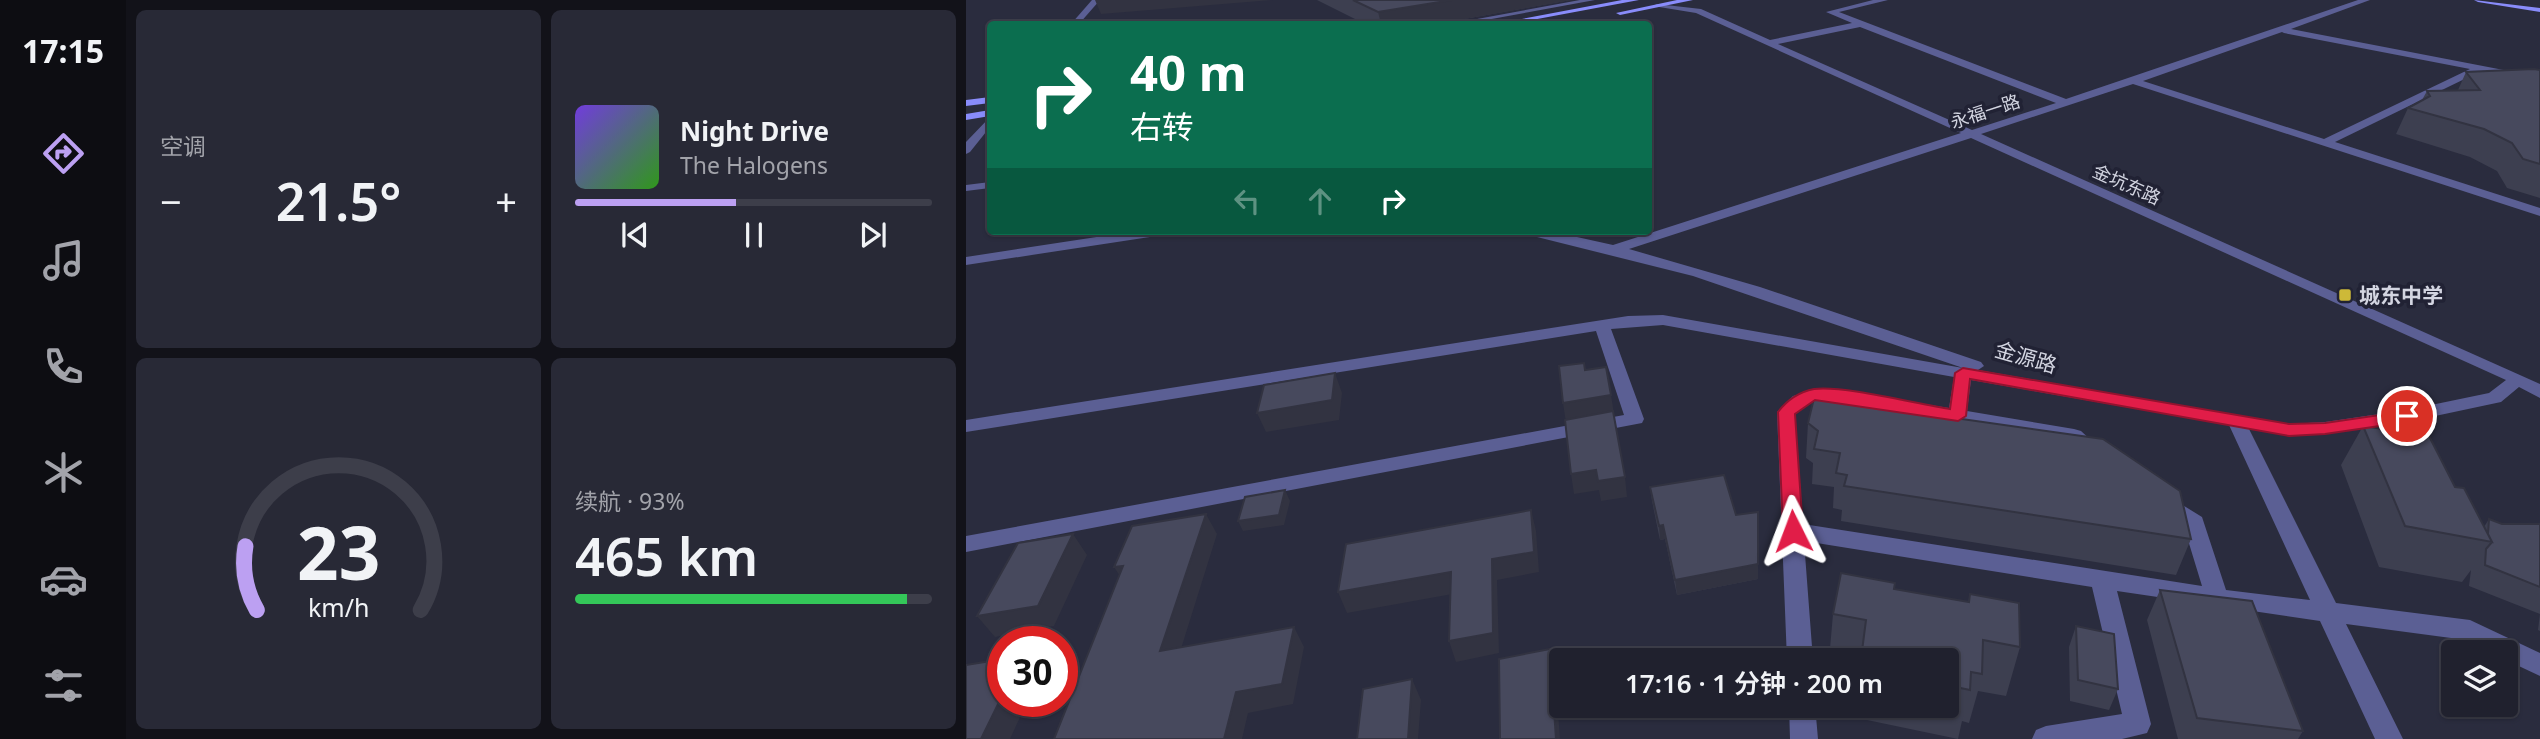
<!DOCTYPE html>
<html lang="zh">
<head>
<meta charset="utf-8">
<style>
  :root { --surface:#20212e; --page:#282936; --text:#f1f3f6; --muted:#a2a3aa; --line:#3d3e4a; --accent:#bca0f2 }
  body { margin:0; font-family:"Noto Sans","Noto Sans SC",sans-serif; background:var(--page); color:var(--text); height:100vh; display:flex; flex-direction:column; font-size:26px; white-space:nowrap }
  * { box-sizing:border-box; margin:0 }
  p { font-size:23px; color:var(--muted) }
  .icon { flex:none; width:38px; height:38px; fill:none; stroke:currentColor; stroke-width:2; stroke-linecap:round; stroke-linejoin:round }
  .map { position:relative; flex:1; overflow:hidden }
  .panel { display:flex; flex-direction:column; gap:10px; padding:10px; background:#121219; width:840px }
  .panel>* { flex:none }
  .banner { position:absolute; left:21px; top:21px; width:665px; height:214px; border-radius:7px; box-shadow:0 2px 5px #0004,0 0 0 2px var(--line); background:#0b6e4f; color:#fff; overflow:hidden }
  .tools { position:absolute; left:1475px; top:640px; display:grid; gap:14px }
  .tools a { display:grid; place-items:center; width:77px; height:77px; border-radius:7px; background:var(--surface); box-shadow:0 2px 5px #0004,0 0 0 2px var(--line); font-size:35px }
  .speed { position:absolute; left:21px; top:626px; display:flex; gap:14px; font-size:35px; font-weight:700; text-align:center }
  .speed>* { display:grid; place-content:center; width:91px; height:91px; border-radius:50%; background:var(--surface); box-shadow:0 2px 5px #0004,0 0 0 2px var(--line); line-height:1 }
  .speed .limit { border:10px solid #d22; background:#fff; color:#111 }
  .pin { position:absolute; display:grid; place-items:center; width:60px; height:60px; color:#fff; margin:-30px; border:4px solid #fff; border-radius:50%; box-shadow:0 2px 7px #0007 }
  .me { position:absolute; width:77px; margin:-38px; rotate:357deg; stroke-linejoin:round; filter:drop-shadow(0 0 5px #0008) }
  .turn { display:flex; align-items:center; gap:24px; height:147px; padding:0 28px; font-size:32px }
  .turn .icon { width:91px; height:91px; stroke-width:2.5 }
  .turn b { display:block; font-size:49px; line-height:60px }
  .lanes { display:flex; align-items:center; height:66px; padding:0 28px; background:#0003; justify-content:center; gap:35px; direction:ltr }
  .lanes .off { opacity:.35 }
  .big { font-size:52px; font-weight:600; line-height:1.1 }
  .panel .tile { flex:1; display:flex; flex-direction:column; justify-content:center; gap:10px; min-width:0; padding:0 24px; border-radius:10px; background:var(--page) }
  .panel .dial { align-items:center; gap:0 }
  .dial svg { height:182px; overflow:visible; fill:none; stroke:var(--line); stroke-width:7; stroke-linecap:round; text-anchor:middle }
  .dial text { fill:var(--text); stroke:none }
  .song { display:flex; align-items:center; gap:21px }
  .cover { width:84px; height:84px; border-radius:10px; background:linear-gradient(135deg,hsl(260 70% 55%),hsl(110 70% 35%)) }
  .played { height:7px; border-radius:4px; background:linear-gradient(90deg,var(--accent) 45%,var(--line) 45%) }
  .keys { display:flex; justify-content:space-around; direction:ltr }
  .heat { display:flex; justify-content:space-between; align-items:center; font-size:38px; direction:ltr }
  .charge { height:10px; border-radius:5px; background:linear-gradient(90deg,#34c759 93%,var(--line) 0) }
  .panel .tiles { flex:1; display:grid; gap:10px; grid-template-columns:repeat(2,1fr) }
  .trip { position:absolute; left:583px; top:648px; width:410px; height:70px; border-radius:7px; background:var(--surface); box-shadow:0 2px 5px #0004,0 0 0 2px var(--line); font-weight:600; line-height:70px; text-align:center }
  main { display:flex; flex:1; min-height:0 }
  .tabs { display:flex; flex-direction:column; width:126px; justify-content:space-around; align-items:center; background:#0d0d12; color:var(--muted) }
  .tabs .icon { width:49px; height:49px }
  .tabs .selected { color:var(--accent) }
  .tabs b { font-size:32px; color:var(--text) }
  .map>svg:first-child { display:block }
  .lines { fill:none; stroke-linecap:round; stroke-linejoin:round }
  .service { fill:#5b5f94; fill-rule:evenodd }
  .minor { fill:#5b5f94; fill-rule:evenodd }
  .tertiary { fill:#5b5f94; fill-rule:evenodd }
  .primary { fill:#898cfb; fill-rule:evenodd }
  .wall { fill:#3d3f50 }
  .shaded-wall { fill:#323341 }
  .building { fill:#47495d; stroke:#323341; stroke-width:2 }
  .route { fill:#e11d48; stroke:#92132f; stroke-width:2 }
  .poi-dot { fill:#cdb938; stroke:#212234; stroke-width:2.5 }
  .labels { text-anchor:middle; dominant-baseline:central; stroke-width:7; stroke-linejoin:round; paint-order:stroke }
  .far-street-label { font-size:18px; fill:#d3d5e1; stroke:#212234 }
  .poi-label { font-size:21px; font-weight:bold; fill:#d3d5e1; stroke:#212234; text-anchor:start }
  .street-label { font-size:21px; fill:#d3d5e1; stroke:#212234 }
</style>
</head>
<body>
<main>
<nav class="tabs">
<b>17:15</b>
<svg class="icon selected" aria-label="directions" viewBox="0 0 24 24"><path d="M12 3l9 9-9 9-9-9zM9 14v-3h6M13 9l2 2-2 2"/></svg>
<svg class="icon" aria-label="music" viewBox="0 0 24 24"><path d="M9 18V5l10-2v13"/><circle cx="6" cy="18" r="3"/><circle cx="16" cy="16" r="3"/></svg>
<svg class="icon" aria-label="phone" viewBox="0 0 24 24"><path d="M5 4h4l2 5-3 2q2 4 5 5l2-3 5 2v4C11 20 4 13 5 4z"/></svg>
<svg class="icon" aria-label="climate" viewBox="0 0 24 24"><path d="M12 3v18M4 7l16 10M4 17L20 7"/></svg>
<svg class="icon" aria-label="car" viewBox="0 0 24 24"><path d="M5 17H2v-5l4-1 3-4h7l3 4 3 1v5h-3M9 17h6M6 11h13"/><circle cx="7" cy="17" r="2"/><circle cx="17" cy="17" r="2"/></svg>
<svg class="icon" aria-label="filters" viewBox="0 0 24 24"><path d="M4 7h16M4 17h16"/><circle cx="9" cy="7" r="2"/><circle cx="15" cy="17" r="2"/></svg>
</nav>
<section class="panel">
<div class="tiles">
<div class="tile"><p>空调</p>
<div class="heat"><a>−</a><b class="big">21.5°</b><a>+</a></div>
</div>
<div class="tile">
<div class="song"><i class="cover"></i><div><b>Night Drive</b><p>The Halogens</p></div></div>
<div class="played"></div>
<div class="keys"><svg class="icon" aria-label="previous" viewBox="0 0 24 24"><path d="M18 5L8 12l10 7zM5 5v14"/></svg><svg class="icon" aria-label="pause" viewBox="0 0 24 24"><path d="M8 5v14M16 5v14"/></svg><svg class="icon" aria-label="next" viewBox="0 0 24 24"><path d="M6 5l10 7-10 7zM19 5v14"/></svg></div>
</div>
<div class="tile dial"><svg viewBox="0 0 100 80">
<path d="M14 69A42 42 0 1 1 86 69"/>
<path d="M14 69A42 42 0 0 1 9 41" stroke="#bca0f2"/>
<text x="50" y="56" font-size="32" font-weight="700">23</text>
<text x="50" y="72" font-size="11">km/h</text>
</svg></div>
<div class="tile"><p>续航 · 93%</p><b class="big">465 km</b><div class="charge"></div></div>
</div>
</section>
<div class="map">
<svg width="1574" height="739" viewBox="0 0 1574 739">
  <rect width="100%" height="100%" fill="#2a2c3e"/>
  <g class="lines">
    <path class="service" d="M614 0H629L498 24H484Z
      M24 182V188L0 191V185Z"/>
    <path class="minor" d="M907 0H922L873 12 1100 99 1392 0H1404L1325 29 1574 77V83L1515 71 1369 142 1574 208V216L1167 84 1015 134 1574 384V398L1553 387 1535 402 1441 422 1359 434 1323 436 1283 429 1370 603 1504 620 1574 653V676L1540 660V653H1526L1500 640 1380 624 1437 739H1409L1354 621 1151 591 1185 724 1181 733 1156 739H1066L1070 730 1080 726 1156 714 1126 587 838 541 847 660H821L811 412 827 396 861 388 983 408 988 377 697 325 645 329 678 419 676 423 0 552V536L658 415 630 331 0 432V420L662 316 697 315 997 368 727 276 559 234 557 231H584L647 245 995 133 730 13 687 6 691 4 735 9 804 40 886 23 860 12ZM894 27 1090 103 1006 130 812 44ZM1316 32 1318 33 1504 69 1358 139 1177 81ZM1005 138 1540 380 1523 393 1441 410 1359 422 1323 424 1012 370 1018 366 1015 362 794 287 663 249ZM1005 380 1263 425 1344 600 1260 590 1236 517 1202 496 1195 499 1191 504 1218 527 1236 586 837 524 829 413 844 402 861 400 1102 440 1117 448 1124 447 1127 442 1115 431 1108 429 1001 411Z
      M24 117V127L4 152 0 154V142Z
      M170 231H204L197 235 0 265V257Z
      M823 705H849L852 739H824Z"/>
    <path class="tertiary" d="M126 0H134L113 24H105Z"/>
    <path class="primary" d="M656 0H673L544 24H529Z
      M711 0H727L654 15 650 13Z
      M1508 0 1574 8V12L1512 2Z
      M24 97V103L0 106V100Z
      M24 110V116L0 120V114Z"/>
  </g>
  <path class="wall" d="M351 0H605L470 24H399Z
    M1574 70V198L1541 188 1531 171 1504 157 1430 134 1442 108 1456 100 1461 91 1492 90 1500 72Z
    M842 423 1225 539 1210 575 875 521 876 510 867 508 868 487 846 484 847 463 840 458Z
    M1397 426 1489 487 1518 527 1523 519 1536 524H1574V631L1572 630 1574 614 1503 586 1505 570 1496 582 1413 567 1375 465Z
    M684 487 770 515 792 579 711 595 699 539 694 540 686 501Z
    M928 589 1002 602 1004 594 1054 647 1040 696 1012 691 1003 723 996 721 992 739 901 720 903 705H980V660H863L867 614Z
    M1194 590 1337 731 1332 739H1212L1181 620Z
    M1110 626 1152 689 1143 710 1104 701 1103 647Z"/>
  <path class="shaded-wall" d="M129 0H307L135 14Z
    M486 0H605L470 24H415L412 12Z
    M369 373 376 393 373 420 300 432 291 413Z
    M645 395 648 414 600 423 597 403Z
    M630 470 659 477 661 497 635 501 633 490 608 494 605 474Z
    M319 490 324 501 318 525 277 531 272 521Z
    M565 510 570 531 573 572 531 580 533 653 490 662 483 641 526 559Z
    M240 514 251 534 208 671 194 651Z
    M697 525 699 539 694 540 693 526Z
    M107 534 121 555 88 626 29 637 11 616Z
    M792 564V579L711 595 709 580Z
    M157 566 162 588 148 567Z
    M485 572 492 593 381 613 372 592Z
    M328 627 338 647 327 704 282 713 276 739H258L270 692Z
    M584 649 589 669 594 739H590Z
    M446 679 455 700 452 739H442Z
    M37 694V702H61L44 739H15Z"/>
  <path class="building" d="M387 0H486L412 12Z
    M1568 69 1574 70V164L1557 159 1546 143 1518 129 1442 108 1464 96 1461 91 1514 90 1500 72Z
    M618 363 619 370 640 367 645 395 597 403 593 366Z
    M369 373 366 400 291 413 298 385Z
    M848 398 1137 439 1214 491 1225 539 878 486 881 475 870 473 874 453 848 449 852 431 842 423Z
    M647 411 659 477 632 481 630 470 605 474 599 420Z
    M1397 426 1463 436 1489 487 1498 488 1526 542 1439 526Z
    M758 475 770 515 792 512V564L709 580 697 525 693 526 684 487Z
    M319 490 313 515 272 521 279 497Z
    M565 510 568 552 526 559 527 633 483 641 485 572 372 592 380 544Z
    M240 514 194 651 328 627 316 684 270 692 258 739H88L157 566 148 567 166 526Z
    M1523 519 1536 524H1574V587L1519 565 1520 549 1526 542 1522 534Z
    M107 534 72 606 11 616 52 543Z
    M875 573 929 583 928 589 1003 602 1004 594 1053 603 1054 647 1017 640 1016 674 1005 672 1004 690 980 685V660H909L910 654 896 651 900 620 867 614Z
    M1194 590 1286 601 1337 731 1231 718Z
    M1110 626 1148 634 1152 689 1112 680Z
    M584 649 590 739H534L533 659Z
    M37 659V694L15 739H0V665Z
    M446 679 442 739H391L397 689Z"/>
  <path class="route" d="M997 368 1323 424 1359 423 1441 411 1449 416 1441 422 1359 434 1323 436 1004 379 1000 416 992 421 849 400 829 414 837 531 834 537H820L817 531 812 412C821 400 833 392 848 389 877 385 951 404 984 409L989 373Z"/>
  <rect class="poi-dot" x="1372" y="288" width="14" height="14" rx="3.5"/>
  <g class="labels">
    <g class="far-street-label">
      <text transform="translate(1019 111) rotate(-18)">永福一路</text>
      <text transform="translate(1161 184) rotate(24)">金坑东路</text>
    </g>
    <g class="poi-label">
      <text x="1393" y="295">城东中学</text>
    </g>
    <g class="street-label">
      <text transform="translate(1060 357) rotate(16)">金源路</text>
    </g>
  </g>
</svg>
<div class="tools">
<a><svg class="icon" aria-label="layers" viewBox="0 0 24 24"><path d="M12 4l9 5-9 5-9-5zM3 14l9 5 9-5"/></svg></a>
</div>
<div class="speed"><div class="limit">30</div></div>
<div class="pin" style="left:1441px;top:416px;background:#d93025"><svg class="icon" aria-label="arrive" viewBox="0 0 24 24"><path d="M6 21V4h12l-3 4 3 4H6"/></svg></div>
<svg class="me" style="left:827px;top:531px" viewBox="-20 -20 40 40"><path d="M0-17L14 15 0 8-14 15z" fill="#e11d48" stroke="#fff" stroke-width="4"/></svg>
<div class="trip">17:16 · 1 分钟 · 200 m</div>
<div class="banner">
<div class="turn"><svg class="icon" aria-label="right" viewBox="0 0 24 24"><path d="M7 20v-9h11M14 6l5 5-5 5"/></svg><div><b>40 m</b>右转</div></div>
<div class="lanes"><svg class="icon off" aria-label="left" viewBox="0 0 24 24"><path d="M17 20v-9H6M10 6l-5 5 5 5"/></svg><svg class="icon off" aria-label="ahead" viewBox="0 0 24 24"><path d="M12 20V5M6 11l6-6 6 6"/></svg><svg class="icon" aria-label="right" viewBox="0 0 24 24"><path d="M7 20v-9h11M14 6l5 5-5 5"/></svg></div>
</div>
</div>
</main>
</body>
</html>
